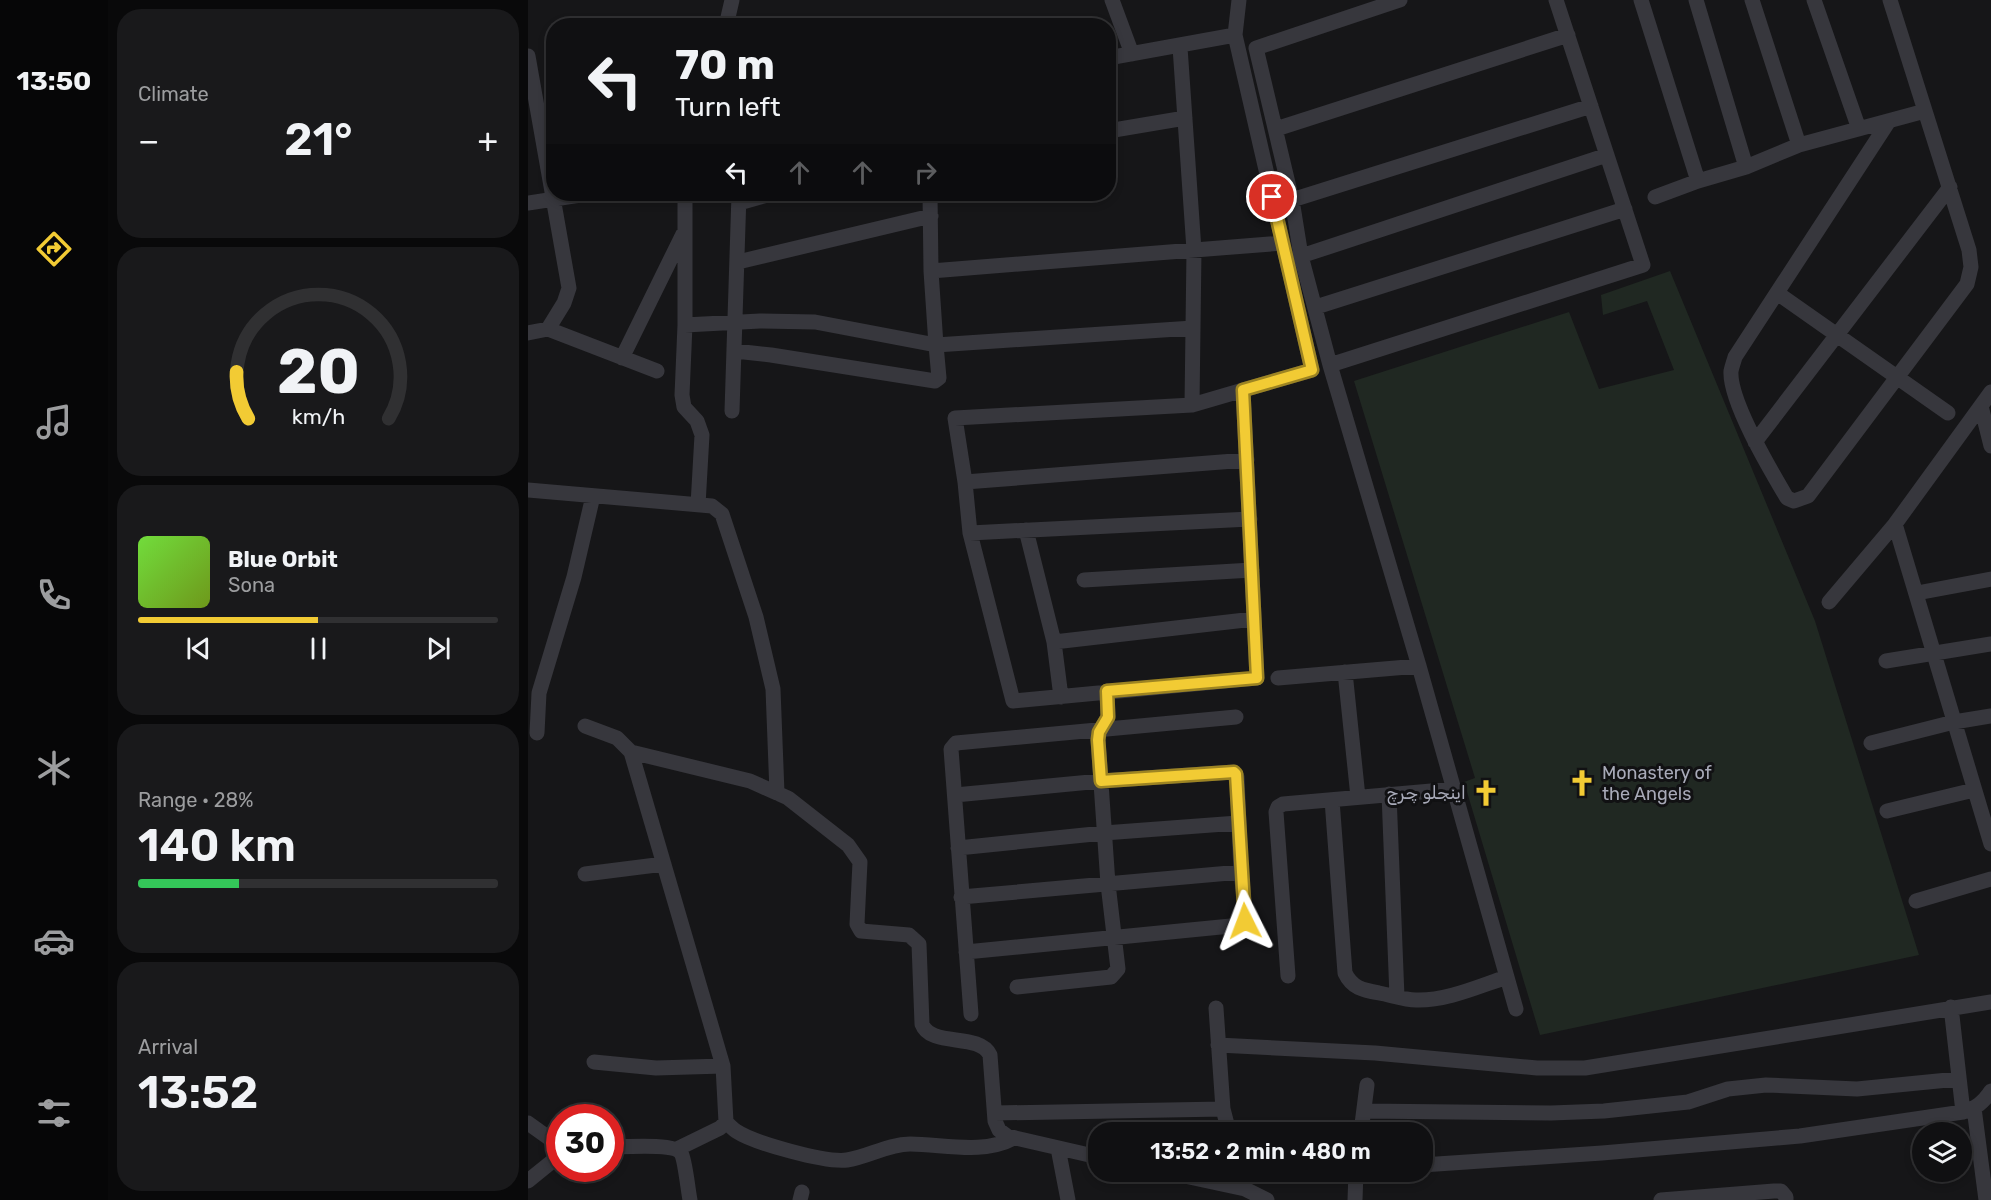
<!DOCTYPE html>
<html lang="en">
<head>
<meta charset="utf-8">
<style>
  :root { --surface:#101012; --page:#19191b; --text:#f1f3f6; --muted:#9c9d9f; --line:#303032; --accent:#f2cb34 }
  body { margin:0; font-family:Rubik,"Noto Sans Arabic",sans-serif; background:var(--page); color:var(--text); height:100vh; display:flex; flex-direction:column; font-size:22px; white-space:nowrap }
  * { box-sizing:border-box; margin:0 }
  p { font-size:20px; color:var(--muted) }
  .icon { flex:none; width:33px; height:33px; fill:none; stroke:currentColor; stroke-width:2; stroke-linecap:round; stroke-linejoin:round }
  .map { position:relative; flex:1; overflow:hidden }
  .details { display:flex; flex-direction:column; gap:9px; padding:9px; background:#09090a; width:420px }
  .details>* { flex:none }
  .banner { position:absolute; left:18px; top:18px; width:570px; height:183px; border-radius:24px; box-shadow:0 3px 9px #0003,0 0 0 2px var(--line); background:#101012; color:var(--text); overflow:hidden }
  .tools { position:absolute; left:1384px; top:1122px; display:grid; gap:12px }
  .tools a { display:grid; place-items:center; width:60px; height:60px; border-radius:50%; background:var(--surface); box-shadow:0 3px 9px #0003,0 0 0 2px var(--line); font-size:30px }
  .speed { position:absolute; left:18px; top:1104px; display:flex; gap:12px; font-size:30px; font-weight:700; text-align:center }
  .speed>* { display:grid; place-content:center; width:78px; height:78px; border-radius:50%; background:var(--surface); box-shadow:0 3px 9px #0003,0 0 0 2px var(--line); line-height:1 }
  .speed .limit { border:9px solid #d22; background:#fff; color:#111 }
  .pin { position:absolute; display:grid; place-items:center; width:51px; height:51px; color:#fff; margin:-26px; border:3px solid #fff; border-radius:50%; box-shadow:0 2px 6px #0007 }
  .me { position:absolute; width:66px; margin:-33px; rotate:357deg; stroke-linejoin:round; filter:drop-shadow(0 0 4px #0008) }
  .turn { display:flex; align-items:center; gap:21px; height:126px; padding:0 30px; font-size:27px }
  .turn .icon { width:78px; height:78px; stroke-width:2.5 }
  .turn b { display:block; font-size:42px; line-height:51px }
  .lanes { display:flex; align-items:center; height:57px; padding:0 30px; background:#0003; justify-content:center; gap:30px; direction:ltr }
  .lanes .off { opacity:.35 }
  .big { font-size:45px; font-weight:600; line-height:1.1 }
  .details .tile { flex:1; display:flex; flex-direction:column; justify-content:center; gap:9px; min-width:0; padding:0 21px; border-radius:24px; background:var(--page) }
  .details .dial { align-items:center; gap:0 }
  .dial svg { height:156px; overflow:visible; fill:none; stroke:var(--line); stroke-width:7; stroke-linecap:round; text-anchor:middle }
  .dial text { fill:var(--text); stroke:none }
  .song { display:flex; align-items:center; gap:18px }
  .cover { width:72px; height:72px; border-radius:9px; background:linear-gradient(135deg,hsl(100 70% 55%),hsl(80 70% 35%)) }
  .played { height:6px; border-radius:3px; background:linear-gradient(90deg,var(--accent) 50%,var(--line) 50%) }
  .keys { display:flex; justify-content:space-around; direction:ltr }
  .heat { display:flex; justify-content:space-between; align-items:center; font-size:33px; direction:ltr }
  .charge { height:9px; border-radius:4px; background:linear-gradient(90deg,#34c759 28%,var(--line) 0) }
  .trip { position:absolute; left:560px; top:1122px; width:345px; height:60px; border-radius:24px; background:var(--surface); box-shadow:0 3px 9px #0003,0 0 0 2px var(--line); font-weight:600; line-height:60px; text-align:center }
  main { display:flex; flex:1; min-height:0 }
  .menu { display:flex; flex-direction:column; width:108px; justify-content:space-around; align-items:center; background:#060607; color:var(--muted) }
  .menu .icon { width:42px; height:42px }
  .menu .current { color:var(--accent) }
  .menu b { font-size:27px; color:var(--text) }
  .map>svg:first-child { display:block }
  .green { fill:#202822 }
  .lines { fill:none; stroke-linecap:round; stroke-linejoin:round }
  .minor { stroke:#37373d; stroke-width:15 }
  .route-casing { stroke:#9d8422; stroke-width:15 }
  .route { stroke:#f2cb34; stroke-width:10 }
  .labels { text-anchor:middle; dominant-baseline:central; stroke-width:6; stroke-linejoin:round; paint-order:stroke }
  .poi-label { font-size:18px; fill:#a8aab8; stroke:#111113; text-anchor:start }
</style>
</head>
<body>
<main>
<nav class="menu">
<b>13:50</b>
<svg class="icon current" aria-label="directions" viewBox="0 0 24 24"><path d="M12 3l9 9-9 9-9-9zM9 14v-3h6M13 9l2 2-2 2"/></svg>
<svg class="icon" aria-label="music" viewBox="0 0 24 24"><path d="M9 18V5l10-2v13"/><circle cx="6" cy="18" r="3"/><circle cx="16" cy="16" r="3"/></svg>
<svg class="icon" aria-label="phone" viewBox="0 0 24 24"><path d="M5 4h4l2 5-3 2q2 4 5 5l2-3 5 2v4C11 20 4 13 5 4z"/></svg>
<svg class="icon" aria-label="climate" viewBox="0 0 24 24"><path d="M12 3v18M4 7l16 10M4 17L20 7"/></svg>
<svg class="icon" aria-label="car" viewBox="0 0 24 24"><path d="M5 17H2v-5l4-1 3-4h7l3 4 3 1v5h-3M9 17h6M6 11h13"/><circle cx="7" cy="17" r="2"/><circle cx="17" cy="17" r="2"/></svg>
<svg class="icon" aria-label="filters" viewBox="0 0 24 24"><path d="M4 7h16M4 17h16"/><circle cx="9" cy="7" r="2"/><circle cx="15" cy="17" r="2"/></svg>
</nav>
<section class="details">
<div class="tile"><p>Climate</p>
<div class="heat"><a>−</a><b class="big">21°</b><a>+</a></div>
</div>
<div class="tile dial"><svg viewBox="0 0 100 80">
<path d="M14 69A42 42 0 1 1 86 69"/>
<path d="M14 69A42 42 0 0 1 8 45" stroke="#f2cb34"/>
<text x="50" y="56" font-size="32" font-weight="700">20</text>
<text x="50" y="72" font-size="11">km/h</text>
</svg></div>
<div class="tile">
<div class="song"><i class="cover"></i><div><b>Blue Orbit</b><p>Sona</p></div></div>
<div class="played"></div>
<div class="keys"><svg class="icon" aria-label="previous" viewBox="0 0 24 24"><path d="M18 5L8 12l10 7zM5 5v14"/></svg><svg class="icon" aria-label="pause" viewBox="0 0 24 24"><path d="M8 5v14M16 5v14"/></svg><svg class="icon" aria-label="next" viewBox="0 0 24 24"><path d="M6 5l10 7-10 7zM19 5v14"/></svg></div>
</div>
<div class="tile"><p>Range · 28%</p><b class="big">140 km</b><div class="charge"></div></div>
<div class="tile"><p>Arrival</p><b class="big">13:52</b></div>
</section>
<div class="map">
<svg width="1463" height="1200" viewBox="0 0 1463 1200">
  <rect width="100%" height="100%" fill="#161618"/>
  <path class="green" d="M1142 271 1287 621 1391 955 1012 1035 936 782 947 778 826 381 1041 312 1071 389 1146 370 1119 301 1075 315 1073 295Z"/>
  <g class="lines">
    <path class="minor" d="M584 0 604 54
      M711 0 707 35 784 370 664 405 427 418 437 482 442 533 485 701 729 678 715 390
      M872 0 728 48 764 200 773 256 802 365 891 666 988 1009
      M1113 0 1170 181
      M1168 0 1218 167
      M1224 0 1271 145
      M1286 0 1331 129
      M198 26 204 0
      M652 47 666 250 664 405
      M0 56 41 288 36 303 20 329
      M580 58 707 35
      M1361 121 1207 357C1206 361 1204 366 1203 371 1201 401 1243 471 1259 498L1266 501 1280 496 1439 284 1443 267 1441 250 1362 0
      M748 129 1040 35
      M580 131 657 118
      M157 194V325L154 395 156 407 169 421 174 435 170 505
      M1127 197 1170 181 1218 167 1271 145 1397 111
      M764 200 1063 106
      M0 203 59 194
      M211 203 243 194
      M773 256 1079 155
      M210 262 403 216
      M403 271 755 243
      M1249 293 1420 413
      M788 307 1097 209
      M157 325 232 321 287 322 408 345 403 271 402 194
      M0 333 20 329 129 371
      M207 351 243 355 407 381 411 378 408 345 665 328
      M94 358 155 234
      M802 365 1115 265 1028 0
      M1453 406 1463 446
      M204 411 211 194
      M1227 442 1422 187
      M437 482 719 460
      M0 490 184 506 194 514 228 617 245 689 249 793
      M1367 524 1463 844
      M498 530 526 642 533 697
      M442 533 722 519
      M556 580 724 570
      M1389 593 1463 579
      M1301 602 1367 524 1463 392
      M526 642 726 619
      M1358 661 1463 644
      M817 672 830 797
      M750 678 891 666
      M57 726 89 738 103 752 195 1066 198 1122 192 1128 149 1149
      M9 733 11 693 46 577 65 496
      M1343 743 1426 722 1463 716
      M103 752 222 781 260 798 320 845 332 862 329 924 333 931 381 935 391 944 394 1024C403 1048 451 1032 462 1055L467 1121 471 1130 479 1136 570 1157
      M861 794 869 997
      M427 795 573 781 706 772 709 777 713 872 718 916 717 921 713 925 438 952
      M804 800 817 973C824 988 835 990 851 993 863 995 876 1000 888 1000 919 1001 951 986 979 977
      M1359 811 1446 790
      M430 848 576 833 710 823
      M57 874 136 864
      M433 897 713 872
      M1388 901 1463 879
      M760 976 748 812 750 807 755 804 926 789
      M489 987 583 977 590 969 580 884 570 740 571 732 580 717 579 691
      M1423 1007 1435 1112
      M688 1008 695 1109 701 1132
      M443 1014 423 749 428 743 708 717
      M690 1045 847 1053 1009 1068H1057L1463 1002
      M66 1062 128 1068 195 1066
      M1446 1108 1458 1200
      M836 1111 1023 1113 1076 1111 1160 1102 1200 1089 1238 1085 1329 1089 1430 1079
      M467 1113 695 1109
      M198 1122C201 1125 205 1129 208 1131 226 1143 298 1163 319 1160 340 1157 360 1144 382 1144 415 1144 455 1155 486 1138
      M0 1123 32 1146
      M833 1132 839 1085
      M82 1147C96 1147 146 1143 153 1153 157 1159 160 1190 162 1200
      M530 1148 540 1200
      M894 1165 1074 1153 1272 1136 1435 1112C1448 1108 1455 1103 1463 1091
      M638 1172 717 1189 739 1200
      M712 1172 717 1189
      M0 1181 32 1155
      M272 1200 274 1192
      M827 1200 828 1172
      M1133 1200 1246 1191H1253L1258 1197V1200"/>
  </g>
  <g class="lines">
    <defs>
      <path id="route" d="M717 921 708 774 706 772 573 781 570 740 571 732 580 717 579 691 729 678 715 390 784 370 744 197"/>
    </defs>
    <use href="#route" class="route-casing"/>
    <use href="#route" class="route"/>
  </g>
  <defs>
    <symbol id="church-bare" viewBox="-9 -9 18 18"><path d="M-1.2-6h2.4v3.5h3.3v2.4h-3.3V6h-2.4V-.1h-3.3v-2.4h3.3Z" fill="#f2cb34" stroke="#111113" stroke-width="2.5" paint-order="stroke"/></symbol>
  </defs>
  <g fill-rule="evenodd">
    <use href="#church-bare" x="1035" y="764" width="38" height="38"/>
    <use href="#church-bare" x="939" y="774" width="38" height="38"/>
  </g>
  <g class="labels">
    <g class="poi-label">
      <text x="1074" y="773">Monastery of<tspan x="1074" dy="21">the Angels</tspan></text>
      <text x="938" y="793" text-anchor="end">اینجلو چرچ</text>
    </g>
  </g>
</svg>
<div class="tools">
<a><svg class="icon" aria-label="layers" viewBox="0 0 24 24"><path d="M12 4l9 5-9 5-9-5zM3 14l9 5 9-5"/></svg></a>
</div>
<div class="speed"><div class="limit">30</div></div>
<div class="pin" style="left:744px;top:197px;background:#d93025"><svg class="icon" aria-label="arrive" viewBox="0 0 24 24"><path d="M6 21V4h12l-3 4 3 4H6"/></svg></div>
<svg class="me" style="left:717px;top:921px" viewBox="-20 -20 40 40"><path d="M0-17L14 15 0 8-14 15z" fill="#f2cb34" stroke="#fff" stroke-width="4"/></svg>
<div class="trip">13:52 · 2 min · 480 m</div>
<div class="banner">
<div class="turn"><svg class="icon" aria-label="left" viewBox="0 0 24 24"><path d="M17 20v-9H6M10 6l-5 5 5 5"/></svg><div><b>70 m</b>Turn left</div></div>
<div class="lanes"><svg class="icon" aria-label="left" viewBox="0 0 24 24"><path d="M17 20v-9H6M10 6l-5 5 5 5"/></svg><svg class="icon off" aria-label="ahead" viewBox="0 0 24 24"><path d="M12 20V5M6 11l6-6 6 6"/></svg><svg class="icon off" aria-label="ahead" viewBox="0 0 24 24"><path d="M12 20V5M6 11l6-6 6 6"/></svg><svg class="icon off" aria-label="right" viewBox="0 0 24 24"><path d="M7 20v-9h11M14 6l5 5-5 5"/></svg></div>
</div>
</div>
</main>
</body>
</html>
